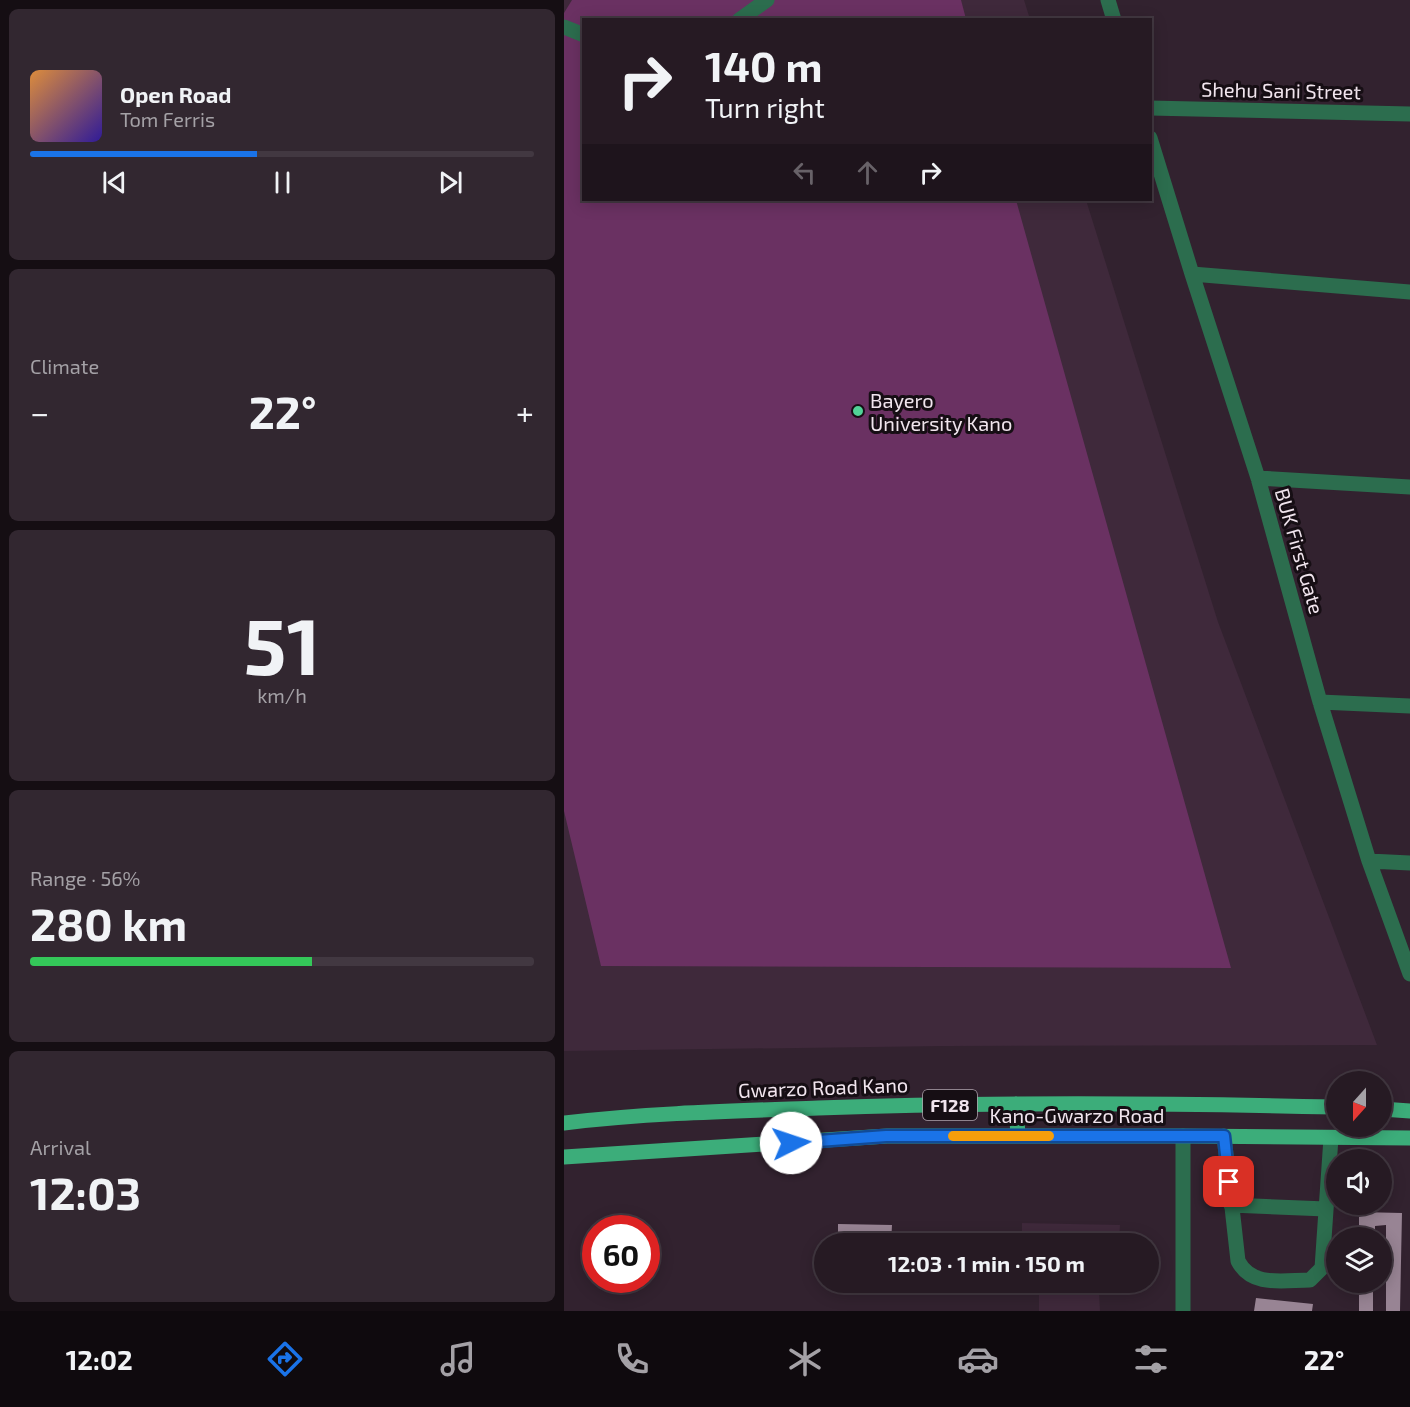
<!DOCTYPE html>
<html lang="en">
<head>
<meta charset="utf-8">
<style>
  :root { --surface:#261a23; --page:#322730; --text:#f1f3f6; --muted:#a4a1a6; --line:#423841; --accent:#1a73e8 }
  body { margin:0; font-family:"Exo 2",sans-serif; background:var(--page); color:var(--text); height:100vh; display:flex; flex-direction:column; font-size:22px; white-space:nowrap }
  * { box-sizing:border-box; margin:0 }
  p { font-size:20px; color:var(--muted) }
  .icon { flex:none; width:33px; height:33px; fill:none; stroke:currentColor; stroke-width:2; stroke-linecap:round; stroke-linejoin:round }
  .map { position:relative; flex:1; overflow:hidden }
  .panel { display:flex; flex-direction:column; gap:9px; padding:9px; background:#150e13; width:564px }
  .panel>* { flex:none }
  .top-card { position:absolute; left:18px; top:18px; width:570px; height:183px; border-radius:0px; box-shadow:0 3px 15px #0003,0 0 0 2px var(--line); background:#261a23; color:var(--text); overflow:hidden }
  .needle { width:39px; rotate:201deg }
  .tools { position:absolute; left:762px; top:1071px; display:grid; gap:12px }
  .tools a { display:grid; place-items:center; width:66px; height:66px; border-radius:50%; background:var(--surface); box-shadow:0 3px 15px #0003,0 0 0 2px var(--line); font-size:30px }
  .speed { position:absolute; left:18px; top:1215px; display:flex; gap:12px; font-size:30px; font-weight:700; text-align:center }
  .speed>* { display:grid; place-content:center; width:78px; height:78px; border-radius:50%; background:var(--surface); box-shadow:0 3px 15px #0003,0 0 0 2px var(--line); line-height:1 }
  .speed .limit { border:9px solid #d22; background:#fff; color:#111 }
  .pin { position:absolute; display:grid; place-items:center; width:51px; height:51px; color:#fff; margin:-26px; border-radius:12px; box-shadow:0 3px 9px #0006 }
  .me { position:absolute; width:66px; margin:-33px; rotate:86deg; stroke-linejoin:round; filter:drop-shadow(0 0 4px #0008) }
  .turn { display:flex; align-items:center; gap:21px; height:126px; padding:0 24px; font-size:27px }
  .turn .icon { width:78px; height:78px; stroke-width:2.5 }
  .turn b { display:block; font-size:42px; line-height:51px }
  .lanes { display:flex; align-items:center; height:57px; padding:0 24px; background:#0003; justify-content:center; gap:30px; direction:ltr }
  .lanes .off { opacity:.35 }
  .big { font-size:45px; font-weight:700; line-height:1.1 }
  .panel .tile { flex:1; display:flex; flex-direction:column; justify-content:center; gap:9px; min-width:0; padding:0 21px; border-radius:9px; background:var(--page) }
  .panel .dial { align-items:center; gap:0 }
  .dial b { font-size:78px; line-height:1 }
  .song { display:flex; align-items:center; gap:18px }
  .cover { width:72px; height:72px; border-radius:9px; background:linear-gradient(135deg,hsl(30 70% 55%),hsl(250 70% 35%)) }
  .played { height:6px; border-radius:3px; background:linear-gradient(90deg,var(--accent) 45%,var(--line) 45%) }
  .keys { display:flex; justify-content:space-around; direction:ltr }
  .heat { display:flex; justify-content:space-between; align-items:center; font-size:33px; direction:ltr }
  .charge { height:9px; border-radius:4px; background:linear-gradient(90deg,#34c759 56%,var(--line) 0) }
  .trip { position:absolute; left:250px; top:1233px; width:345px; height:60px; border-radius:30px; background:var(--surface); box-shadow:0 3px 15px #0003,0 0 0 2px var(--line); font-weight:700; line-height:60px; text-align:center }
  .dock { display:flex; height:96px; justify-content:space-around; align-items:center; background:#0f0a0e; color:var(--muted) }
  .dock .icon { width:42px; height:42px }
  .dock .current { color:var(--accent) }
  .dock b { font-size:27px; color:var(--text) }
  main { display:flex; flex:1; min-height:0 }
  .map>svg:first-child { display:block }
  .built { fill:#3f293b }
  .green { fill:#6a3162 }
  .building { fill:#988494 }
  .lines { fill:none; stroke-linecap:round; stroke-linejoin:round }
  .minor { stroke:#2c6d4e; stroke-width:15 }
  .major { stroke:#3cad7a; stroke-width:15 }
  .route-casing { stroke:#114b97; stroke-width:15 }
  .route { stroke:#1a73e8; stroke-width:10 }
  .slow { stroke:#f59e0b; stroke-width:10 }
  .poi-dot { fill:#51d397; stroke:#160e14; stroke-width:2 }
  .labels { text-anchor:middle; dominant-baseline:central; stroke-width:6; stroke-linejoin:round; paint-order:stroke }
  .shield { fill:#160e14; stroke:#afa4ad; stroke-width:1.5 }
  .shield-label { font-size:18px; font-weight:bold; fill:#f1e5ee }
  .street-label { font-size:20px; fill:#f1e5ee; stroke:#160e14 }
  .poi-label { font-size:20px; fill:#f1e5ee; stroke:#160e14; text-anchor:start }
</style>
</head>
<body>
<main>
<section class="panel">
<div class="tile">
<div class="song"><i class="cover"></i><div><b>Open Road</b><p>Tom Ferris</p></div></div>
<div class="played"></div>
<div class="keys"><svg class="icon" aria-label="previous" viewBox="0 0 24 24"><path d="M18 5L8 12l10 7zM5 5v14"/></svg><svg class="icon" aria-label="pause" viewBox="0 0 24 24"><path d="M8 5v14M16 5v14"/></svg><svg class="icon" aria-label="next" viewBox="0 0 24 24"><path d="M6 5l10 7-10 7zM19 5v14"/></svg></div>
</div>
<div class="tile"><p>Climate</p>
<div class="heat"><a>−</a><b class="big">22°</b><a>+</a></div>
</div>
<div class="tile dial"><b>51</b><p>km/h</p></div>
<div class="tile"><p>Range · 56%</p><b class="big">280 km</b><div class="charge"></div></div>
<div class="tile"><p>Arrival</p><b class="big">12:03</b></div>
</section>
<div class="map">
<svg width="846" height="1311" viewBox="0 0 846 1311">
  <rect width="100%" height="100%" fill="#32222f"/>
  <path class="built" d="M0 0H460L466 19 20 20V200H522L654 622 813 1045 380 1046 0 1051Z
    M458 1223 556 1225 555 1243H458Z
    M459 1283H554L553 1293 535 1292 536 1311H475V1295L459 1291Z"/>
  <path class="green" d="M8 0H397L402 19 20 20V200H452L667 968 37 966 0 811V13Z"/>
  <path class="building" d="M795 1212 838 1213 836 1311H822V1225L811 1226V1238H795Z
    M274 1224 328 1225 327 1244H274Z
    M273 1282H327V1287L273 1286Z
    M795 1282H809V1311H795Z
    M692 1298 749 1304 748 1311H690Z"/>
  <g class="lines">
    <path class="minor" d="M544 0 550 20
      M175 20 203 0
      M0 27 20 35
      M586 108 846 114
      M586 138 628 274 694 478 756 702 805 861 846 974
      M628 274 846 292
      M694 478 846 487
      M756 702 846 706
      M805 861 846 863
      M660 1136 674 1261C688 1288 720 1280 746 1280L758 1268 767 1138
      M667 1205 762 1209
      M619 1311V1136"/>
    <path class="major" d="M452 1104 454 1136
      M818 1109 846 1111
      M0 1123C84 1113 169 1111 254 1108 427 1102 600 1103 772 1107
      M0 1157 323 1136H619L846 1138"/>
  </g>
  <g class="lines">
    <defs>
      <path id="route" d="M227 1143 322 1136H660L665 1182"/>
    </defs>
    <use href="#route" class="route-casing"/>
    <use href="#route" class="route"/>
    <path class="slow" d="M389 1136H485"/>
  </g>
  <circle class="poi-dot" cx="294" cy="411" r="6"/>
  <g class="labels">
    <rect class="shield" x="359" y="1090" width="54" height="30" rx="4.5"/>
    <g class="shield-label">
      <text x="386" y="1105">F128</text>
    </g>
    <g class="street-label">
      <text transform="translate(717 90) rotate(1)">Shehu Sani Street</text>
      <text transform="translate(736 551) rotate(74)">BUK First Gate</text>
      <text transform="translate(259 1087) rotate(-2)">Gwarzo Road Kano</text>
      <text x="513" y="1115">Kano-Gwarzo Road</text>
    </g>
    <g class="poi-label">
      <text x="306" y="400">Bayero<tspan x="306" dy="23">University Kano</tspan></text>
    </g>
  </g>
</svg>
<div class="tools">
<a><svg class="needle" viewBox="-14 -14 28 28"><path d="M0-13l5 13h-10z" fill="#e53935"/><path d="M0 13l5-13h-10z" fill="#a4a1a6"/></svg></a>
<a><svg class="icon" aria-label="sound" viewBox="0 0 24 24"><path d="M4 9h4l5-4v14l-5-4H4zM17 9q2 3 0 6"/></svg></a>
<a><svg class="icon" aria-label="layers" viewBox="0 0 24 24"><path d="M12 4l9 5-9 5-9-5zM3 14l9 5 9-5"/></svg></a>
</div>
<div class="speed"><div class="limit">60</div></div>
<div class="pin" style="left:665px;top:1182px;background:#d93025"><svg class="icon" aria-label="arrive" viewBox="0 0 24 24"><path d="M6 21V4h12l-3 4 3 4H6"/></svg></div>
<svg class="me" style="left:227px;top:1143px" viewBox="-20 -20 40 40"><circle r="19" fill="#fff"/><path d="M0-13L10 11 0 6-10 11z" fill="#1a73e8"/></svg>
<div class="trip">12:03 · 1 min · 150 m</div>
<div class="top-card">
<div class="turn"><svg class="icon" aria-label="right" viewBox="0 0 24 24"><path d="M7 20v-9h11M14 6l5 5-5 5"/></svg><div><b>140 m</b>Turn right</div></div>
<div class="lanes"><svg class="icon off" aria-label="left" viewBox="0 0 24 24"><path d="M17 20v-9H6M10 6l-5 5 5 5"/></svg><svg class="icon off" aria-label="ahead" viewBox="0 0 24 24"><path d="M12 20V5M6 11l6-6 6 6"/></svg><svg class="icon" aria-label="right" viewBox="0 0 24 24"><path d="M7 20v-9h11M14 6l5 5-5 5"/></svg></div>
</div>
</div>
</main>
<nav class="dock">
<b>12:02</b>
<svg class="icon current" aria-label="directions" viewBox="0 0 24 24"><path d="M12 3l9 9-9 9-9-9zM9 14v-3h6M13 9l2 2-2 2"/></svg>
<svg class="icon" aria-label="music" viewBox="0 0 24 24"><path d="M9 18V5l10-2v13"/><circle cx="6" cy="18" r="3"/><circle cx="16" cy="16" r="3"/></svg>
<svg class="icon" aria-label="phone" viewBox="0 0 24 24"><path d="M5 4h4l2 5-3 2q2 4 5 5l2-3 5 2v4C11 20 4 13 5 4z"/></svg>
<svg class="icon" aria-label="climate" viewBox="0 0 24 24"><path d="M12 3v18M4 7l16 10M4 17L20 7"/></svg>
<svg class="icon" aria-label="car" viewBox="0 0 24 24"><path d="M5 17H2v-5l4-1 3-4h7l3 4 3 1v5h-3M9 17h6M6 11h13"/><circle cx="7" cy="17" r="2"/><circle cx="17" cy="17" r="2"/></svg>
<svg class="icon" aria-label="filters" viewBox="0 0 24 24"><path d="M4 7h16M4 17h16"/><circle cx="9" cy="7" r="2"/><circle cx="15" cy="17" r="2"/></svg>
<b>22°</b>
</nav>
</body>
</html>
